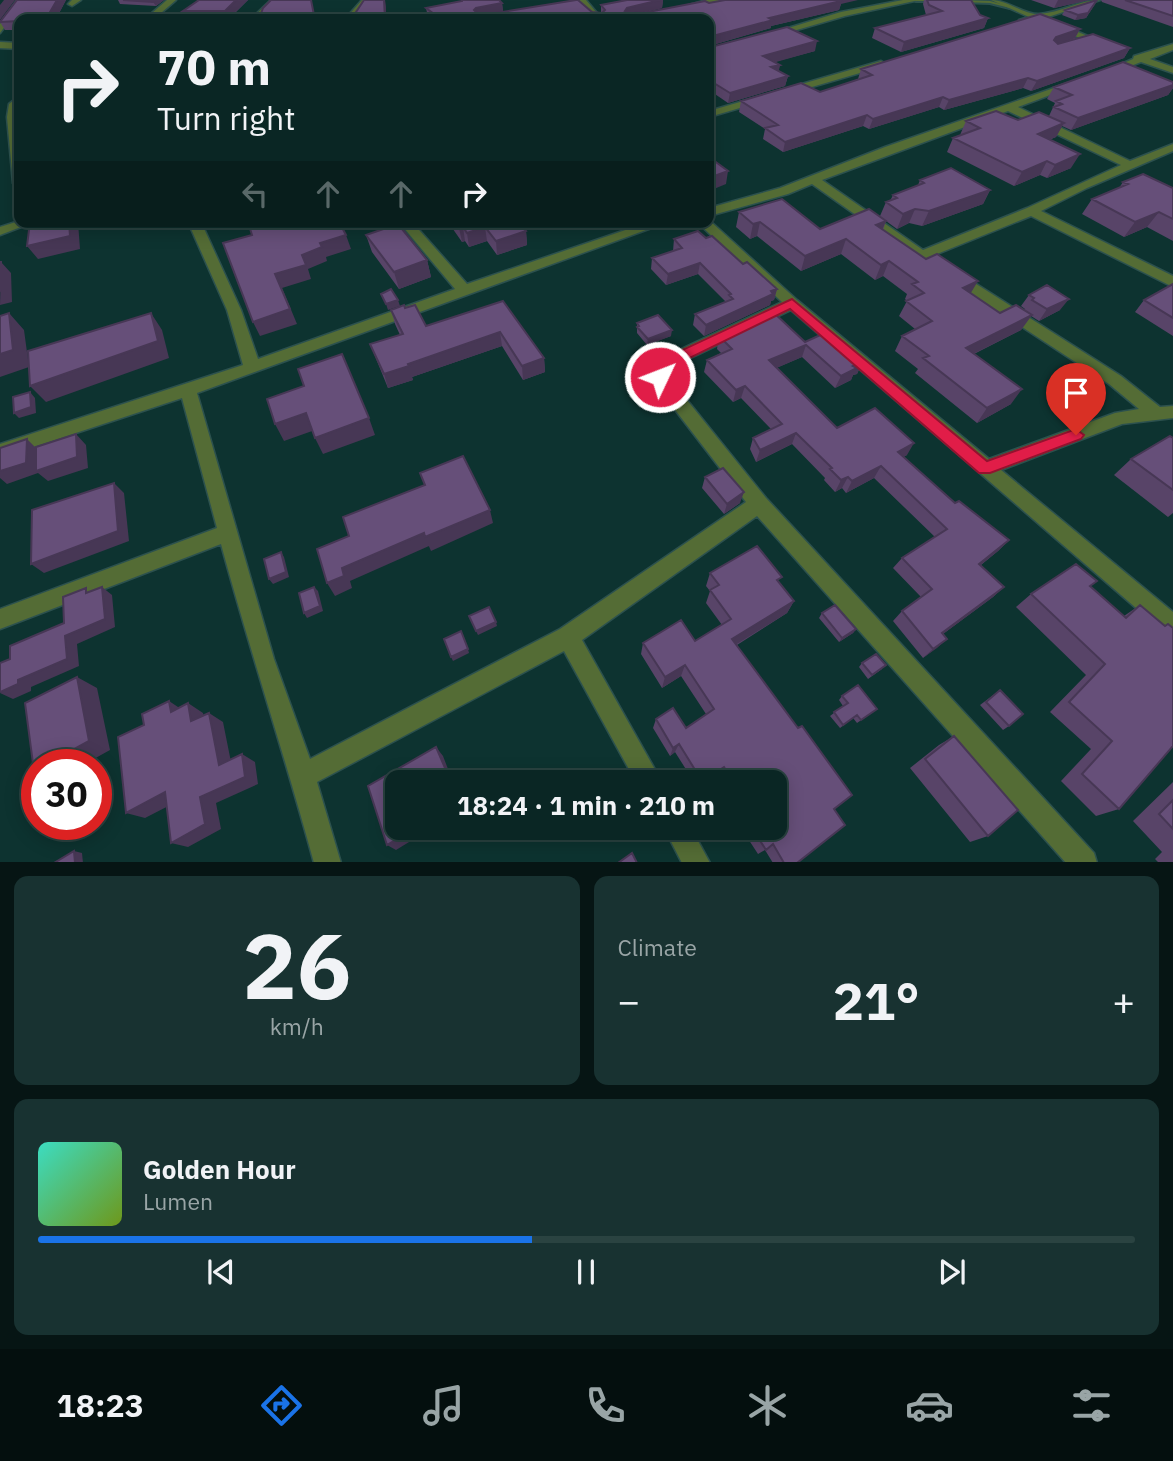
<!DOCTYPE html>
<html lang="en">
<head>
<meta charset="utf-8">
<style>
  :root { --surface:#0a2624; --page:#183231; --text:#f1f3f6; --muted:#99a5a6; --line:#2a4341; --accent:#1a73e8 }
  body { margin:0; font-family:"IBM Plex Sans",sans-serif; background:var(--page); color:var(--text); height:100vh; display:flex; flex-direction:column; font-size:26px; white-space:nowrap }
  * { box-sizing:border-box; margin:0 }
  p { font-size:23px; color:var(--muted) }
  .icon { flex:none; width:38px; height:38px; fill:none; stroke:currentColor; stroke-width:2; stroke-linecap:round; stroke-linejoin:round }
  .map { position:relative; height:862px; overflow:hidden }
  .side { display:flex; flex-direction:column; gap:14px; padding:14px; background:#061514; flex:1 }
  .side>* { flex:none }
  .banner { position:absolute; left:14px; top:14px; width:700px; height:214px; border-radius:14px; box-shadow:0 4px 18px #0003,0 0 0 2px var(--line); background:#0a2624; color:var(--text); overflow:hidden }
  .speed { position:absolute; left:21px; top:749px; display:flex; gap:14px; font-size:35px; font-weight:700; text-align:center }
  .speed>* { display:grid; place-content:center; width:91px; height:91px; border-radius:50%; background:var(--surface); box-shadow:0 4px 18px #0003,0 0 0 2px var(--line); line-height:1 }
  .speed .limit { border:10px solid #d22; background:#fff; color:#111 }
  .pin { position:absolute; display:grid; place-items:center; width:60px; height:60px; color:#fff; margin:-72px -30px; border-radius:50% 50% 50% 0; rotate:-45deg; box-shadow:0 0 7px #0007 }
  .pin .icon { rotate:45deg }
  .me { position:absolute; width:77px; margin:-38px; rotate:47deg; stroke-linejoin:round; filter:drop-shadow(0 0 5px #0008) }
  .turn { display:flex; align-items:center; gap:24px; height:147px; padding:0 28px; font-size:32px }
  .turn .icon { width:91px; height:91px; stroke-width:2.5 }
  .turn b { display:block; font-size:49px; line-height:60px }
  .lanes { display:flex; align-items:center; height:66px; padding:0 28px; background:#0003; justify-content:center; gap:35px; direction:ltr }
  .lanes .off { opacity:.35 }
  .big { font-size:52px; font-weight:700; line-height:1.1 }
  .side .tile { flex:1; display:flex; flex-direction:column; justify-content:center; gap:10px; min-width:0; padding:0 24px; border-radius:14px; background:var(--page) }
  .side .dial { align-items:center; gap:0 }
  .dial b { font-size:91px; line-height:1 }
  .song { display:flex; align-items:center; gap:21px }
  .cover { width:84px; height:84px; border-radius:10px; background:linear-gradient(135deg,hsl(170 70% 55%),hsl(80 70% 35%)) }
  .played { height:7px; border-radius:4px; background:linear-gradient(90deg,var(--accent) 45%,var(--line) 45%) }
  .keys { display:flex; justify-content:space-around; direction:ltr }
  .heat { display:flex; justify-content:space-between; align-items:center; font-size:38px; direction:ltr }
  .side .tiles { flex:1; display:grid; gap:14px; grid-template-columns:1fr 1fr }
  .tile:last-child { grid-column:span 2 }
  .trip { position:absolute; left:385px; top:770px; width:402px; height:70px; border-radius:14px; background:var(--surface); box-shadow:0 4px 18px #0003,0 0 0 2px var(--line); font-weight:700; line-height:70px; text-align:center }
  .dock { display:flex; height:112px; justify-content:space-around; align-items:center; background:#040f0e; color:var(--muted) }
  .dock .icon { width:49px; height:49px }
  .dock .selected { color:var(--accent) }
  .dock b { font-size:32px; color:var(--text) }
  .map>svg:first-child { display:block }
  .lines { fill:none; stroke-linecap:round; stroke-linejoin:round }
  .service-casing { stroke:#2c514e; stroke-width:4 }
  .minor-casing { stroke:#2c514e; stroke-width:3 }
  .service { fill:#546c35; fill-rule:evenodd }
  .minor { fill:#546c35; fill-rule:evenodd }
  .wall { fill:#584468 }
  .shaded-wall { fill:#473755 }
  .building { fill:#664f79; stroke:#473755; stroke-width:2 }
  .route { fill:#e11d48; stroke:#92132f; stroke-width:2 }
</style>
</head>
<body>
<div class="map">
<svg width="1173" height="863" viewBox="0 0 1173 863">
  <rect width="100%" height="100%" fill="#0d3330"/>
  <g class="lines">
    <defs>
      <path id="service" d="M914 0H940L938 1H916Z
        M959 0 990 1 1012 7 1010 8 990 3 961 2Z"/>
      <path id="minor" d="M17 0H25L0 33V24Z
        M72 0H81L72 6 68 4Z
        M167 0H176L154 19H145Z
        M271 0H280L260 19H251Z
        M362 0H370L353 19H345Z
        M578 0H586L602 19H594Z
        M707 0H722L686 9 682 7Z
        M903 0H919L845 16 769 38 765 35 841 12Z
        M991 0C1008 0 1024 15 1039 14 1060 13 1079 0 1100 0L1045 18 1109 45 1101 47 1037 20 1019 24V20L1029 17Z
        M0 42 19 43V49L0 48Z
        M1173 44V50L1150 59 1173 67V73L1141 62 1108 75 1100 73 1133 59 1134 56Z
        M881 61 886 64 884 66 709 117V111Z
        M1068 83 1077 85 1018 107 1130 161 1173 144V151L1087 188 1041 211 1173 276V287L1031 216 932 256 1121 376 1160 407 1173 406V418L1122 424 1001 470 1173 612V636L1165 633 791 310 676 365 668 373 670 379 766 498 1094 853 1097 863H1066L757 516 582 640 662 782H636L564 651 317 782 341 863H314C285 756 250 651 221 544L0 629V609L217 528 182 398 0 458V444L243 365 227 310 188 222H201L241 310 258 359 455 289 399 222H412L467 284 649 222H668L197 393 274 659 310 759 560 629 746 502 656 385 652 372 664 357 782 302 697 222 709 220 797 300 989 459 1115 413 1139 409 1109 384 917 258 812 184 788 194 709 216V208L780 188 885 147ZM1008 111 1121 165 1027 208 923 250 822 180Z
        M19 96V187L13 183 7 117 9 104Z
        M19 221 34 222 0 235V227Z
        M664 828H691L710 863H682Z"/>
    </defs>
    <use href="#service" class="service-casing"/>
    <use href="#minor" class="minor-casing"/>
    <use href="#service" class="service"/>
    <use href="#minor" class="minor"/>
  </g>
  <path class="wall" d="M17 0H66L56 19H19V30H5L0 22Z
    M118 0H164L156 6 120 4Z
    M199 0H248L229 19H187L183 11Z
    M461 0H499L502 3 503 12 601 13V5L622 1V0H663L662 8 642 13 709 3 841 4 839 10 771 26V28L709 46 711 47 815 51 774 62 780 65 778 71 788 76 785 86 728 103 709 90V19H431L428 17 426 8 462 1Z
    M924 0H971L980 15 988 18 984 28 901 52 872 38 875 28 926 15 923 4Z
    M1031 0H1089L1054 8Z
    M1101 0H1173V27L1102 2Z
    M1095 4 1086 18 1075 20 1062 15 1065 10Z
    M1080 29 1075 38 1130 48 1124 58 1031 91 1023 88 944 110 939 107 869 129 863 126 783 152 763 139 765 129 739 112 741 101 820 92 859 79H858L861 69Z
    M1173 82V88L1168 95 1071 130 1062 126 1056 137 1049 140 1071 168 1047 178 1040 175 1014 186 947 152 953 138 961 135H960L966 121 1018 120 1049 116 1055 103 1047 99 1054 87Z
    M920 180 990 190 983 204 922 226 909 223 897 229 886 221 883 230 1000 313 1024 310 1025 309 1021 306 1029 295 1060 310 1039 321 1031 316 1021 330 974 354 1011 404 977 423 915 373 918 369 895 351 902 336 915 329 899 316 907 301 905 299 907 294 883 276 875 280 841 254 801 271 757 236 750 239 736 227 739 212 820 229 880 216 886 202 890 201 893 195 918 185Z
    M1123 182 1173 188V241L1147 227 1124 237 1082 214 1092 199 1119 188Z
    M448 222H519L526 231 527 245 497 255 487 241 469 247 465 241 462 242Z
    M366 235 427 260 431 277 399 289 372 252Z
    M706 238 743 264 777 289 774 300 771 301 770 305 704 336 693 325 695 314 726 302 698 274 666 285 651 269 652 258 673 251 674 239Z
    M1173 284V336L1135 312 1144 300Z
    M503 301 544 358 545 372 523 380 502 346 412 377 413 380 388 388 370 344 400 335 395 324 391 310 405 308 426 326Z
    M637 323 671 336 647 345 637 333Z
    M719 336 805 342 863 361 857 374 853 375 851 380 835 388 802 357 776 368 837 428 907 455 903 457 955 503 1009 540 998 551 981 565 1004 587 993 597 943 634 947 639 923 658 893 621 902 611 921 597 893 568 902 558 935 537 874 478 846 493 842 488 835 492 824 480 825 478 792 444 756 462 750 449 753 438 771 429 741 398 733 402 704 372 707 360 721 353 717 349Z
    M1173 438V513L1168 517 1114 475 1131 459Z
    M705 477 740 503 724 514 702 488Z
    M710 573 779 583 794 601 787 613 737 645 834 809 797 863H773L765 850 758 854 741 828H775V782H723L718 774 707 782H694L675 752 670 756 653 728 656 719 686 728 706 714 681 676 662 688 641 654 643 643 695 641 722 625 706 603 710 591 706 586Z
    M1090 586 1124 616 1140 605 1119 809 1096 816 1061 781 1091 749 1050 712 1086 675 1016 607 1031 594Z
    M822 613 856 629 853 633 839 642 819 618Z
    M862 663 882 669 868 679 859 667Z
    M1000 690 1009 726 1003 730 980 705Z
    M842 696 873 712 857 723 853 718 840 728 830 716 843 706 839 700Z
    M954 736 988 836 970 842 910 768 939 745Z
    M1173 782V863H1159L1155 859 1162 852 1133 821Z"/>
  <path class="shaded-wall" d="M4 0H15L0 20V5Z
    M57 0H66L56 19H46Z
    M156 0H164L156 6 153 2Z
    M236 0H248L228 19 225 11Z
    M385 0 386 7V19H385Z
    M660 0H663L662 8 626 16 625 11 627 8Z
    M834 0H858L841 4 839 10 771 26V28L709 46V37L769 18Z
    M1058 0H1089L1054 8Z
    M1097 0 1086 18 1075 20 1078 15Z
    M502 3 503 12 479 18V19H472L474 10 476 8Z
    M568 15V19H540Z
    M988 18 984 28 901 52 904 42Z
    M1080 29 1075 38 1051 47 1056 37Z
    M817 41 815 51 762 66 763 56Z
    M1130 48 1124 58 1031 91 1037 81Z
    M780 65 778 75 771 67Z
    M788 76 785 86 728 103 730 93Z
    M1028 78 1023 88 944 110 949 100Z
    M1173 85V88L1168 95 1071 130 1078 118Z
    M943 97 939 107 869 129 873 119Z
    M867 115 863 126 783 152 785 142Z
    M1064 123 1056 137 1030 147 1038 134Z
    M1080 154 1071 168 1047 178 1055 165Z
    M1047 161 1040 175 1014 186 1022 172Z
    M728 171 726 184 709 191V178Z
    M990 190 983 204 922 226 929 211Z
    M915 209 909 223 897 229 903 214Z
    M1159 212 1147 227 1124 237 1135 222Z
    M886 221 880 235 876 225Z
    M69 222H78L80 249 38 259 27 246Z
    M162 222H180L165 227Z
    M760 222 757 236 750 239 753 224Z
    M463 227 465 241 462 242 459 228Z
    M485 227 487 241 469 247 467 233Z
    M526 231 527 245 497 255 496 241Z
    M346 235 351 249 326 257 327 261 308 269 311 279 282 288 297 324 260 336 253 322 275 274 320 243Z
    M846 239 841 254 801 271 805 256Z
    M427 260 431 277 399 289 394 272Z
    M889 261 883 276 875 280 881 265Z
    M1 262 11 273 12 302 0 305Z
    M700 263 698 274 666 285 668 274Z
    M978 281 969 296 963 288Z
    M777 289 774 300 771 301 770 305 704 336 706 325Z
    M1069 299 1060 310 1039 321 1047 309Z
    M398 300 400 306 388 310 386 304Z
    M9 313 24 330 29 367 0 377V354Z
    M151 313 162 330 169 358 46 402 30 386Z
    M1032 315 1021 330 957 362 966 348Z
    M672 330 671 336 647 345 648 339Z
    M500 332 502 346 412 377 413 380 388 388 384 374 408 364Z
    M806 345 802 357 765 373 769 360Z
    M544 358 545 372 523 380 522 366Z
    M863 361 857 374 853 375 851 380 835 388 841 376 853 366Z
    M745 386 741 398 733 402 736 390Z
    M1022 389 1011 404 977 423 987 408Z
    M30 392 35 398 36 413 19 418 14 413Z
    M306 413 315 430 284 441 275 424Z
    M369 418 375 435 323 454 315 438Z
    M796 433 792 444 756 462 760 450Z
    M76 434 86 445 88 468 48 481 38 473 7 484 0 478V471L27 439 38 450Z
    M914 443 907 455 891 464 898 452Z
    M881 466 874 478 846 493 852 481Z
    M848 477 842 488 835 492 841 480Z
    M114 483 124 493 129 541 44 573 31 564Z
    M744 492 740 503 724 514 727 504Z
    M490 510 493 523 431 551 425 537Z
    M424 533 429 546 350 581 352 588 335 596 327 583 342 568Z
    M1009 540 998 551 969 574 979 564Z
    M281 552 284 557 289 577 273 584 269 579Z
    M102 587 112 595 115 627 77 644 79 666 31 687V691L13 699 0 693 18 680 65 636Z
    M314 587 318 591 323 611 307 618 304 613Z
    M1004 587 993 597 932 642 942 633Z
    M794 601 787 613 727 650 732 639Z
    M496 622 497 626 478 635 476 631Z
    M856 629 853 633 839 642 842 638Z
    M947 639 937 648 923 658 933 649Z
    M468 649 469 653 453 661 451 657Z
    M685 665 681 676 662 688 665 677Z
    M77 677 97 688 110 750 83 765H45Z
    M169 701 184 711 171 712Z
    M188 703 203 713 206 730 191 721Z
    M209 713 223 722 233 772 219 765Z
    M679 744 675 752 670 756 673 748Z
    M436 747 443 756 453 782H451Z
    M242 754 255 762 258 784 216 803 221 829 188 847 171 843 200 797Z
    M724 767 718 774 707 782H702Z
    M165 792 182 799 145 818 126 813Z
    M415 828H432L396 850 387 845Z
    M74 851 82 853 83 863H75Z"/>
  <path class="building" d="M17 0H57L46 19H19V21L0 22Z
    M123 0H156L153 2Z
    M199 0H236L225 11H183Z
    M271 0H311L314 15H354L364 0H384L385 19H259L263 8Z
    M462 0H499L502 3 476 8 474 10 477 13H496L576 0H578L592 12 602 13 605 10 601 5 627 0H660L627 8 625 11 643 13 705 1 709 3 725 0H839L841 1 769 18 773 20 709 37V19H573L568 15 540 19H479V18L441 19 426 8 462 1Z
    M927 0H971L980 15 988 18 904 42 875 28 942 11 929 5Z
    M1097 0 1088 13 1078 15 1065 10Z
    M1125 0H1173V16Z
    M1040 14 1080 29 1056 37 1054 40 1058 44 1093 34 1130 48 1037 81 1028 78 949 100 943 97 873 119 867 115 785 142 765 128 778 125 741 101 801 83 820 92 872 75 861 69Z
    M787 27 817 41 763 56 780 65 771 67 788 76 730 93 709 80V46L711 47Z
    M1123 62 1173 82V85L1078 118 1054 107 1062 104 1056 101 1072 95 1054 87Z
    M996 111 1018 120 1039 112 1064 123 1038 134 1080 154 1055 165 1047 161 1022 172 953 138 980 128 966 121Z
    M709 157 728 171 709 178Z
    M951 168 990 190 929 211 915 209 903 214 886 202 897 198 893 195 924 183 920 180Z
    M1143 174 1173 188V219L1159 212 1135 222 1092 199 1128 184 1123 182Z
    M782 199 820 229 869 209 886 221 876 225 926 259 937 254 978 281 963 288 1000 313 1016 305 1032 315 966 348 1022 389 987 408 923 358 929 356 902 336 932 321 906 301 924 293 912 284 918 282 889 261 881 265 846 239 805 256 760 222 753 224 739 212Z
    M30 222H69L70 236 27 246Z
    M248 222H339L346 235 320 243 322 247 302 255 306 265 275 274 290 309 253 322 223 243 252 235Z
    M455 222H519L526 231 496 241 485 227 467 233 463 227 459 228Z
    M398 224 427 260 394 272 366 235Z
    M698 231 706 238 712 236 743 264 747 262 777 289 771 291 773 294 706 325 695 314 733 299 729 295 731 294 700 263 668 274 652 258 682 248 674 239Z
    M0 262H1V290L0 291Z
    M1173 284V318L1144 300Z
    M1047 285 1069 299 1047 309 1032 300 1034 298 1029 295Z
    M391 289 398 300 386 304 381 294Z
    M503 301 544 358 522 366 500 332 408 364 409 366 384 374 370 344 403 334 391 310 404 305 405 308 415 305 426 326Z
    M772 311 805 342 827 332 863 361 853 366 857 368 841 376 806 345 769 360 837 428 875 408 914 443 898 452 955 503 959 501 1009 540 979 564 1004 587 942 633 947 639 933 649 902 611 932 589 902 558 947 529 881 466 852 481 848 477 841 480 830 469 832 468 796 433 760 450 753 438 782 424 745 386 736 390 707 360 732 349 719 336Z
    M9 313 13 350 0 354V316Z
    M151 313 158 341 30 386 28 351Z
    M658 315 672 330 648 339 637 327 639 326 637 323Z
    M342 354 369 418 315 438 306 413 275 424 267 399 304 386 298 369Z
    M30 392 31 407 14 413 13 397Z
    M76 434 77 457 36 471V447Z
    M1170 436 1173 438V490L1131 459Z
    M27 439 26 463 0 471V448Z
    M463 456 490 510 425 537 424 533 342 568 344 576 327 583 317 549 349 536 343 517 425 485 420 473Z
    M723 468 744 492 727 504 705 477Z
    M114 483 118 531 31 564 32 510Z
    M757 546 782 577 777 580 794 601 732 639 798 728 802 726 852 795 834 809 845 825 797 863H784L773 844 766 850 752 828H775V782H734L724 767 702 781 679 744 673 748 656 719 673 708 686 728 714 709 685 665 665 677 643 643 681 620 695 641 731 619 710 590 719 585 710 573Z
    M281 552 286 572 269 579 264 559Z
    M1076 564 1097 581 1090 586 1126 618 1140 605 1165 626 1168 624 1173 628V746L1119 809 1082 774 1112 741 1069 702 1105 664 1031 594Z
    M102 587 105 619 65 636 67 659 18 680V684L0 692V663L10 659V646L64 623 63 597 86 588V593Z
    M314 587 320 606 304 613 299 593Z
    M835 605 856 629 842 638 822 613Z
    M489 607 496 622 476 631 469 616Z
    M461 631 468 649 451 657 444 639Z
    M876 654 886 665 872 675 862 663Z
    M77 677 89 741 45 765H37V769L34 771 25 703Z
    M858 685 877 709 861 720 857 715 843 725 834 712 848 703 842 696Z
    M1000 690 1023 714 1009 726 986 702Z
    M169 701 171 712 188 703 191 721 209 713 219 765 242 754 245 777 200 797 205 824 171 843 165 792 126 813 118 737 144 725 142 714Z
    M954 736 1018 810 988 836 925 759Z
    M436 747 451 782H397V828H415L387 845 368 786Z
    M1173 800V829L1159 814Z
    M74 851 75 863H54Z
    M632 853 637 863H618Z"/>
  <path class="route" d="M792 299 987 461 1076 429 1084 435 1081 439 990 473H979L790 309 675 365 669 369 665 381H654L652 377 658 363 665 358Z"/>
</svg>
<div class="speed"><div class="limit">30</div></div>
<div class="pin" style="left:1076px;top:435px;background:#d93025"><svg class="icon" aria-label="arrive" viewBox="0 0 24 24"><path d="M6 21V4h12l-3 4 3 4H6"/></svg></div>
<svg class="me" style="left:660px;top:377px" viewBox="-20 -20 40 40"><circle r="17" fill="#e11d48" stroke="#fff" stroke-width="3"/><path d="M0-11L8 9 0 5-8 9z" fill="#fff"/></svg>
<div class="trip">18:24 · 1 min · 210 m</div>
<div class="banner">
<div class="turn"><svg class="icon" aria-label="right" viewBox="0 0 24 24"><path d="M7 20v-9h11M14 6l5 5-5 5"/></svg><div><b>70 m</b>Turn right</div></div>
<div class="lanes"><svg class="icon off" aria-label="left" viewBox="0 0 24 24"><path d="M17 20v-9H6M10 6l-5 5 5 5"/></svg><svg class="icon off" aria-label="ahead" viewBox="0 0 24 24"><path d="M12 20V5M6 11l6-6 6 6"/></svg><svg class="icon off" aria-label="ahead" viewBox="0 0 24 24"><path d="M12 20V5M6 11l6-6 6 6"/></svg><svg class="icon" aria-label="right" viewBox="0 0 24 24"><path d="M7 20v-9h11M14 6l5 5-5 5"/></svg></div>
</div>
</div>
<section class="side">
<div class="tiles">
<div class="tile dial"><b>26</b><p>km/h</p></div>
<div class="tile"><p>Climate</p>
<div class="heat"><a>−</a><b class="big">21°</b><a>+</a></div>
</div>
<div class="tile">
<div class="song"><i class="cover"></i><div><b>Golden Hour</b><p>Lumen</p></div></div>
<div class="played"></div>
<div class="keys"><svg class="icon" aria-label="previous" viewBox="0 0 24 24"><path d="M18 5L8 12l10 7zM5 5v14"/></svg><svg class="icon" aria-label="pause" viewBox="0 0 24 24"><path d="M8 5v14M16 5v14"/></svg><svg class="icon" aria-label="next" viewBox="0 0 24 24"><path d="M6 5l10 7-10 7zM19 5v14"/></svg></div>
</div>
</div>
</section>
<nav class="dock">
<b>18:23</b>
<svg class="icon selected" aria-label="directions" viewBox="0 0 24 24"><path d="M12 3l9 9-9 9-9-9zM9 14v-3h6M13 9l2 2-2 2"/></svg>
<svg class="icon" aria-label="music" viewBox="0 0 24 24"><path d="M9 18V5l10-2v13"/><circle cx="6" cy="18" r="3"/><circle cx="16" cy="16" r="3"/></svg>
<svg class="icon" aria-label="phone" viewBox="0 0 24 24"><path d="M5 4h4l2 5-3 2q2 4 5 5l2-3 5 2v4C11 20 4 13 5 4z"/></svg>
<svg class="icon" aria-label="climate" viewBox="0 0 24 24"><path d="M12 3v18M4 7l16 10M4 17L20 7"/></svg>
<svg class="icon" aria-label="car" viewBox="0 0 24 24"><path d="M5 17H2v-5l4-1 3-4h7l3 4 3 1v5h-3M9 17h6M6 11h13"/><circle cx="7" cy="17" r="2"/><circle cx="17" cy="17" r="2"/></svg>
<svg class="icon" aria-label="filters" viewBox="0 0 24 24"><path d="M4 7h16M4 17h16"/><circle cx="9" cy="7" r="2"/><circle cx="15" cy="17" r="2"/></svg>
</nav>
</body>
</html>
